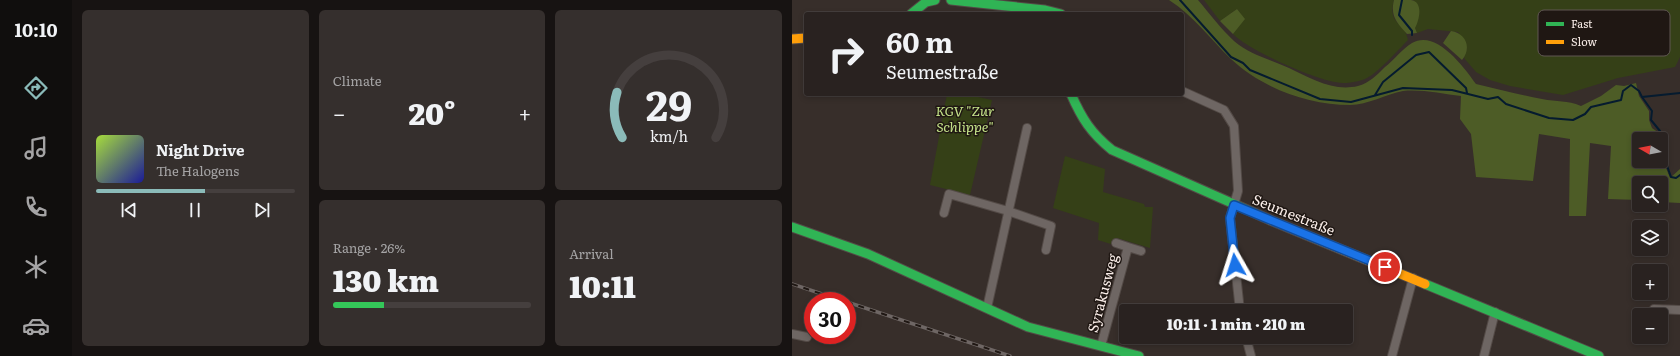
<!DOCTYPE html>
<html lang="en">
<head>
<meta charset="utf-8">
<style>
  :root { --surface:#292220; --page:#352f2d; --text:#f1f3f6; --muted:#a5a4a5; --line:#453f3e; --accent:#8bbbb9 }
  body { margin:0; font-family:Literata,serif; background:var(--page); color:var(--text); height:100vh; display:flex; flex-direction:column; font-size:15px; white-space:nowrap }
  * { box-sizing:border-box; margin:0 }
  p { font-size:13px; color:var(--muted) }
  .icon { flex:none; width:22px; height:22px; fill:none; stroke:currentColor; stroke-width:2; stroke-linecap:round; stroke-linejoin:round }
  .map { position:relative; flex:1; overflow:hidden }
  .side { display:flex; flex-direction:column; gap:10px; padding:10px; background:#171312; width:720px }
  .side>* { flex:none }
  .hud { position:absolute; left:12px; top:12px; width:380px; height:84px; border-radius:4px; box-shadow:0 2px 6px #0003,0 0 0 1px var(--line); background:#292220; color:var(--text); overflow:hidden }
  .needle { width:26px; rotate:279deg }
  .buttons { position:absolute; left:840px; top:132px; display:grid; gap:8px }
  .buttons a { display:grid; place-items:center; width:36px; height:36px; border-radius:4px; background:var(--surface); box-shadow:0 2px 6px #0003,0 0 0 1px var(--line); font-size:20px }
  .speed { position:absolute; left:12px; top:292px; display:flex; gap:8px; font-size:20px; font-weight:700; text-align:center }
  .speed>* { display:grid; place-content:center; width:52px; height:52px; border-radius:50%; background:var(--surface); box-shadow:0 2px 6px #0003,0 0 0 1px var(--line); line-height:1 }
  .speed .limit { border:6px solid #d22; background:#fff; color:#111 }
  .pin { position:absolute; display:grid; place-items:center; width:34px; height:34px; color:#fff; margin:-17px; border:2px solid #fff; border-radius:50%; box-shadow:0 1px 4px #0007 }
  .me { position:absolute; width:44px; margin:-22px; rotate:354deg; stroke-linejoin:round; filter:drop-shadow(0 0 3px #0008) }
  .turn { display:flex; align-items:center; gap:14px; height:84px; padding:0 16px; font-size:18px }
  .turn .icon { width:52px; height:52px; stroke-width:2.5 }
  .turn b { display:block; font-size:28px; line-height:34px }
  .big { font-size:30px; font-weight:800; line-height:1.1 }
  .side .card { flex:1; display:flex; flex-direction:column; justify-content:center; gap:6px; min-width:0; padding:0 14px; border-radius:6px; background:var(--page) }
  .side .dial { align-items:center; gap:0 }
  .dial svg { height:104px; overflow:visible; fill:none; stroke:var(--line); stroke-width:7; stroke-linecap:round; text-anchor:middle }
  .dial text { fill:var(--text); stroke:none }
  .song { display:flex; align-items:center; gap:12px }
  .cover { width:48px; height:48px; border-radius:6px; background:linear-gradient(135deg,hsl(80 70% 55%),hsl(240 70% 35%)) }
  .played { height:4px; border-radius:2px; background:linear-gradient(90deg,var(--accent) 55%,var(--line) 55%) }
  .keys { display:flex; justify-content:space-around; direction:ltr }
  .heat { display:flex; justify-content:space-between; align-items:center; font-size:22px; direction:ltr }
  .charge { height:6px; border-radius:3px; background:linear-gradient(90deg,#34c759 26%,var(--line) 0) }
  .side .tiles { flex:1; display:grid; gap:10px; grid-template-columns:repeat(3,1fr) }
  .card:first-child { grid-row:span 2 }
  .trip { position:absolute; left:327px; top:304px; width:234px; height:40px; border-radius:4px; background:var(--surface); box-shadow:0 2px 6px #0003,0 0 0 1px var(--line); font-weight:800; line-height:40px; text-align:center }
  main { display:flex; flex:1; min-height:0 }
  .tab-bar { display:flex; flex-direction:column; width:72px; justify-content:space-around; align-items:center; background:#100e0d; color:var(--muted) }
  .tab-bar .icon { width:28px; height:28px }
  .tab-bar .current { color:var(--accent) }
  .tab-bar b { font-size:18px; color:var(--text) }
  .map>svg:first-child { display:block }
  .green { fill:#354017 }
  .forest { fill:#4d5c26 }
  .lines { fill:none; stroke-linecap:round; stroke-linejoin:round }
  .stream { stroke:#051b2f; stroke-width:2 }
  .street-casing { stroke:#534a46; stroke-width:10 }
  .fast-casing { stroke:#534a46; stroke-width:11 }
  .slow-casing { stroke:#534a46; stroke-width:11 }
  .street { stroke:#6e6663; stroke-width:8 }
  .fast { stroke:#30b455; stroke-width:9 }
  .slow { stroke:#ff9f0a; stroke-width:9 }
  .rail-casing { stroke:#6e6664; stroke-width:3.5 }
  .rail { stroke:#1f1713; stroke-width:2; stroke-dasharray:6; stroke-linecap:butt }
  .route-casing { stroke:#114b97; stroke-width:10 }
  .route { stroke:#1a73e8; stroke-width:7 }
  .labels { text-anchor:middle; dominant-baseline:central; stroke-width:3; stroke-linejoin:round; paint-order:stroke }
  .park-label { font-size:14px; font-style:italic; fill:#c3e188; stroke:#1f1713 }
  .street-label { font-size:14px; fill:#f9ede8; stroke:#1f1713 }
  .key { fill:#1f1713; stroke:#605753; stroke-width:1 }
  .key-label { font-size:11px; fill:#f9ede8 }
</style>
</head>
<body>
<main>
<nav class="tab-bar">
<b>10:10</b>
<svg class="icon current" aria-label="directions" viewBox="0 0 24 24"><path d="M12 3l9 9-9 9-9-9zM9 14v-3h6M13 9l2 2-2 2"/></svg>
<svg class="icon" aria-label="music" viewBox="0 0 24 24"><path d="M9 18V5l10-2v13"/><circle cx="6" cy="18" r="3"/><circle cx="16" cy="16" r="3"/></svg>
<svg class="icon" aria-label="phone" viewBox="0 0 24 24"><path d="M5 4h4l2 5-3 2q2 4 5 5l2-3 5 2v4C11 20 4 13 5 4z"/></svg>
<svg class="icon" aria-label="climate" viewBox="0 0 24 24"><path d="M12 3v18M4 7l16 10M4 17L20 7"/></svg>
<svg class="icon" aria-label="car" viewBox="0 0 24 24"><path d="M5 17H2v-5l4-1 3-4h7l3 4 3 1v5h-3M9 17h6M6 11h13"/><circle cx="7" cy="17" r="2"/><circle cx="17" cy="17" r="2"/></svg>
</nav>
<section class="side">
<div class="tiles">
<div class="card">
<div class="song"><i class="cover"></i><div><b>Night Drive</b><p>The Halogens</p></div></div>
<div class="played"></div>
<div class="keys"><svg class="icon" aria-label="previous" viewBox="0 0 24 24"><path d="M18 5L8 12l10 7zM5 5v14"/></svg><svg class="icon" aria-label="pause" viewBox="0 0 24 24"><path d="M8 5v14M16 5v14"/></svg><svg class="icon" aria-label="next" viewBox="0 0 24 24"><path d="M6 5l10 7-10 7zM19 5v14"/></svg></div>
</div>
<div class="card"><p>Climate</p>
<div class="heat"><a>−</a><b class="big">20°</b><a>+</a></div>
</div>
<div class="card dial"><svg viewBox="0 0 100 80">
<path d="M14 69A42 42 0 1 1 86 69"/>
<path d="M14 69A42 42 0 0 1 10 34" stroke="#8bbbb9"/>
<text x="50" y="56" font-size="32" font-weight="700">29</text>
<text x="50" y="72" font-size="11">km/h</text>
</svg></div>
<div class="card"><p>Range · 26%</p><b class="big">130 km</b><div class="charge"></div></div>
<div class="card"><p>Arrival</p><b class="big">10:11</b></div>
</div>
</section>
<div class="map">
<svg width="888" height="356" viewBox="0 0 888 356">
  <rect width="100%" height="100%" fill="#372e2a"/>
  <path class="green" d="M412 0H602C595 25 613 22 616 40 606 50 585 74 573 79 568 81 558 83 552 83 530 84 456 50 441 34L452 19 445 9 428 21Z
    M621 0H888V57L883 67 826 78 771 95 718 86 698 80 684 72 672 58 675 48 666 32 636 29 625 33 623 28 624 3Z
    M155 94H172L200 100 178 195 138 185Z
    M273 156 313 169 311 192 352 204 353 207H361L358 248 325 238 322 245 306 240 307 223 261 208Z"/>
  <path class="forest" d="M377 0H406C418 14 429 29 442 41 458 55 478 59 497 68 518 78 541 92 566 86 577 83 585 75 593 67 602 60 611 48 620 43 644 29 672 67 684 84 706 89 728 95 750 99 765 102 775 100 789 106L809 96 824 85 832 86 844 83 847 96 857 111V120L860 128 867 133 864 139H847V161H869V148L873 152 872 163 878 178 888 169V203L869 202V183H847V200L816 199 819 146 798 143 794 216H777L778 139 747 134 741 181 684 177 679 134 668 119 669 96C651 94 629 89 611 91 594 94 576 105 558 105 516 105 470 88 439 59 418 39 402 16 377 0Z
    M602 0C608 0 614 0 619 0 632 2 627 21 623 28L625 33 615 34C605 23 598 16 602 0Z
    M445 9 453 19 441 34 428 21Z
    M659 31C674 33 680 48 670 60L651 43Z"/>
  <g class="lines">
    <path class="stream" d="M388 0 439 57 451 63 458 70 528 99 559 102 611 88 660 90 696 99 706 97 714 104 757 118 781 120 793 114 799 107 829 100 831 91 839 85 847 91 850 97 888 93
      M610 0 607 15 620 31V35
      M583 95 591 82 624 55 637 52 674 88 675 93
      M850 97 860 111 859 120 868 131 867 139
      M869 145 874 150V163L879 177 884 178 888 175"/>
    <defs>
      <path id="street" d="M390 91 432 110 442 126 446 191 438 218 448 311
        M152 213 157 194 216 211 259 226 254 250
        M324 243 336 247
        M195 308 235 128
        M862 309 888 310
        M0 334 15 337
        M454 337 459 356
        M309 346 336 247 349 251
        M600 356 621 278
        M692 356 703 312"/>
      <path id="fast" d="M159 0 253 10 269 14
        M119 14 134 2 143 0
        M279 94C290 119 299 133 320 150L478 220
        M0 227 76 254 236 327 347 356
        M633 284 807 356"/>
      <path id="slow" d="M0 39 14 38
        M478 220 633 284"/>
    </defs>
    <use href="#street" class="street-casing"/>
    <use href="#fast" class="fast-casing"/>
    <use href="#slow" class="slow-casing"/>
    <use href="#street" class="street"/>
    <use href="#fast" class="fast"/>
    <use href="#slow" class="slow"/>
    <defs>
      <path id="rail" d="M0 284 51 301
        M55 302 218 356"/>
    </defs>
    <use href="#rail" class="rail-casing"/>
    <use href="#rail" class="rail"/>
  </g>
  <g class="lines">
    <defs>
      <path id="route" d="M443 265 438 218 442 205 593 267"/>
    </defs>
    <use href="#route" class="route-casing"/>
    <use href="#route" class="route"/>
  </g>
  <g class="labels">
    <g class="park-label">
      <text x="173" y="110">KGV "Zur<tspan x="173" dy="16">Schlippe"</tspan></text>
    </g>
    <g class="street-label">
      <text transform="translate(502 214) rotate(22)">Seumestraße</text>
      <text transform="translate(310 293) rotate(-75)">Syrakusweg</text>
    </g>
  </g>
  <rect x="746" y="10" width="132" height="46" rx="6" class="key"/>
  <rect x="754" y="22" width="18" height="4" fill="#30b455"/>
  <rect x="754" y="40" width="18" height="4" fill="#ff9f0a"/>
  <g class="key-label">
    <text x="779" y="28">Fast</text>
    <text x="779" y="46">Slow</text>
  </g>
</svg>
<div class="buttons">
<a><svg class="needle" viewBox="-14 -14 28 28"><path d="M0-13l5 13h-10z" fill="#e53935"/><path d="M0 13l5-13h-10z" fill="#a5a4a5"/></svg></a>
<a><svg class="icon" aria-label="search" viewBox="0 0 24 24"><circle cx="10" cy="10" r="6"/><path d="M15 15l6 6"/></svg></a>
<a><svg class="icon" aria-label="layers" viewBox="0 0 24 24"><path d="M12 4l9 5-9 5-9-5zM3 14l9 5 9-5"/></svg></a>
<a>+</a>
<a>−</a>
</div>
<div class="speed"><div class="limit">30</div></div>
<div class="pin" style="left:593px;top:267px;background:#d93025"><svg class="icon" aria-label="arrive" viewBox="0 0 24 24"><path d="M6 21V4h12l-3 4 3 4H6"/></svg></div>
<svg class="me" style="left:443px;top:265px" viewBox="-20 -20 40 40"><path d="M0-17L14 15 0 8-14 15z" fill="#1a73e8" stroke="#fff" stroke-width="4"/></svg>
<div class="trip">10:11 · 1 min · 210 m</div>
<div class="hud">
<div class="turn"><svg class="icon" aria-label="right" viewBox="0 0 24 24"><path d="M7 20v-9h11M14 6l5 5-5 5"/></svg><div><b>60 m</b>Seumestraße</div></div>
</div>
</div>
</main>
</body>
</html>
